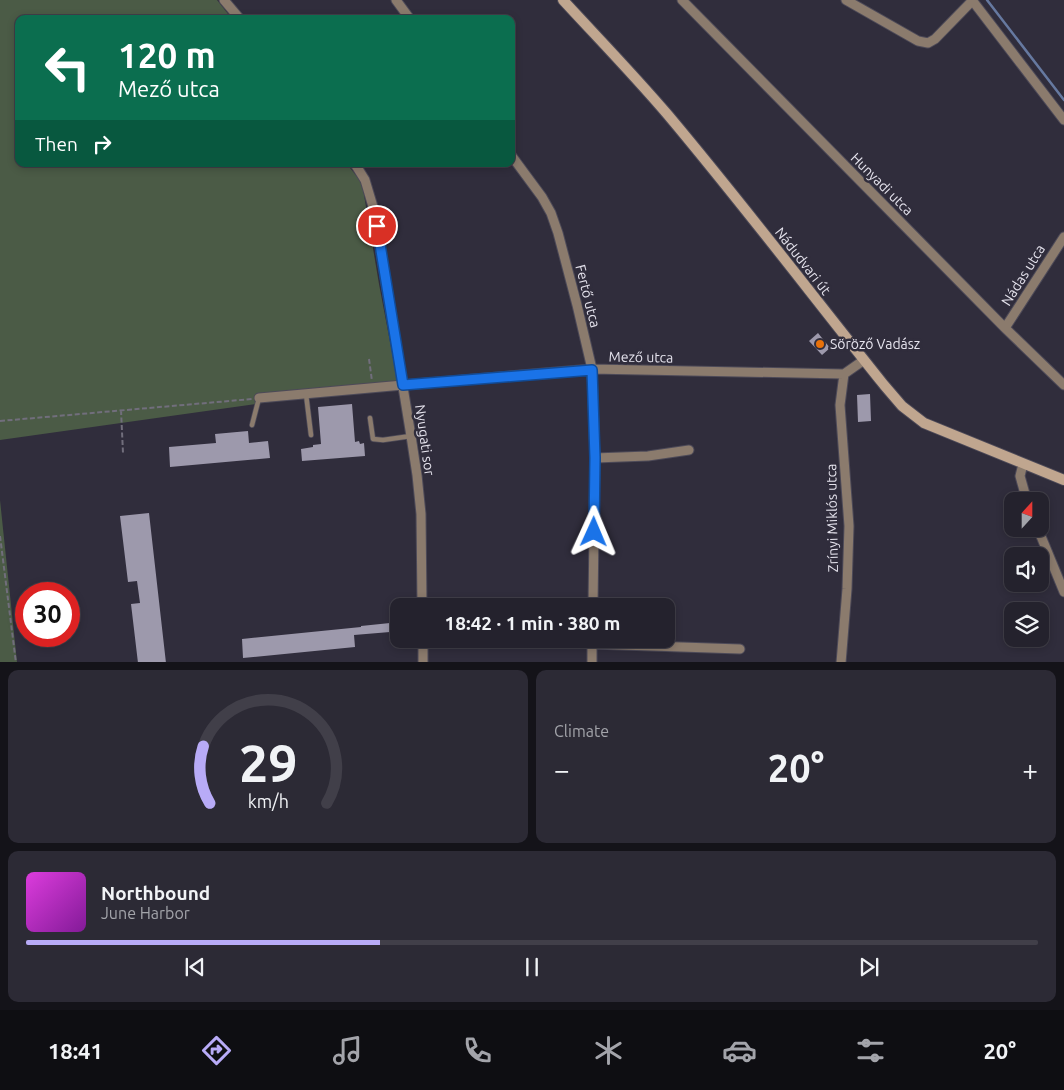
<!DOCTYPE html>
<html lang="en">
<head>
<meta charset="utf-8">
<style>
  :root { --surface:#24222d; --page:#2c2a35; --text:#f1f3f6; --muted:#a3a4aa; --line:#413f49; --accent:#b8abf7 }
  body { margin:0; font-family:Ubuntu,sans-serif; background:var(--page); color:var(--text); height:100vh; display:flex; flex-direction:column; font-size:19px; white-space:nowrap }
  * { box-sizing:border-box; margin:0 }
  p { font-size:16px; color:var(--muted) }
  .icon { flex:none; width:28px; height:28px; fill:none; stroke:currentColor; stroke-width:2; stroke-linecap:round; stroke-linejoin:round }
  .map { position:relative; height:662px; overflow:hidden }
  .drawer { display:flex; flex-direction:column; gap:8px; padding:8px; background:#141319; flex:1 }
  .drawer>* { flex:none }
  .top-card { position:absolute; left:15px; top:15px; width:500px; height:152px; border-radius:10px; box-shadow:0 2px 8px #0003,0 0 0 1px var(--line); background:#0b6e4f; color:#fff; overflow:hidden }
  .needle { width:32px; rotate:21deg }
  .fabs { position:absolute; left:1004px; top:492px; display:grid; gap:10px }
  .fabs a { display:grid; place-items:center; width:45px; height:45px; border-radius:10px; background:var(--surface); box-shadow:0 2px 8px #0003,0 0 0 1px var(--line); font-size:25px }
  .speed { position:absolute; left:15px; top:582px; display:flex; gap:10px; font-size:25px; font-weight:700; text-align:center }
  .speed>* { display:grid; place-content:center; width:65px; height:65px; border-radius:50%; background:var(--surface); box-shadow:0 2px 8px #0003,0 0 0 1px var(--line); line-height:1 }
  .speed .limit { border:8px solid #d22; background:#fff; color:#111 }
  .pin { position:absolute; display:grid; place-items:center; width:42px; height:42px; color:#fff; margin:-21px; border:2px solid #fff; border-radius:50%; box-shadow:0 1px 5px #0007 }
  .me { position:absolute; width:55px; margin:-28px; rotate:1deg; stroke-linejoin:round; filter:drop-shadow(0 0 4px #0008) }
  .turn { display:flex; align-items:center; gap:18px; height:105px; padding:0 20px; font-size:22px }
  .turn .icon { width:65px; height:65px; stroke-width:2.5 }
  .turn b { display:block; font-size:35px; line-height:42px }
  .then { display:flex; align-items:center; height:48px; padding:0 20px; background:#0003; gap:10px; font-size:19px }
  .big { font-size:38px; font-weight:700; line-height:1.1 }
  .drawer .widget { flex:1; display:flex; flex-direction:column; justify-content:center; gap:8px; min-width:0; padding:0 18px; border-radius:10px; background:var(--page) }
  .drawer .dial { align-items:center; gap:0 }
  .dial svg { height:130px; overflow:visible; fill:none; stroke:var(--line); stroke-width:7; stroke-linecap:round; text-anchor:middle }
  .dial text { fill:var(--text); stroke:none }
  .song { display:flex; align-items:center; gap:15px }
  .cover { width:60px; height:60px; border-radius:8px; background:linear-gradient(135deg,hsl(300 70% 55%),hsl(290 70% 35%)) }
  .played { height:5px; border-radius:2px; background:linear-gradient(90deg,var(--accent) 35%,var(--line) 35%) }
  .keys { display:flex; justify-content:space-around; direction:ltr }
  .heat { display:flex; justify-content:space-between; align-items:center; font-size:28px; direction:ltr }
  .drawer .tiles { flex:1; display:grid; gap:8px; grid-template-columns:1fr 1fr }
  .widget:last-child { grid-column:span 2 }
  .trip { position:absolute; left:390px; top:598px; width:285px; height:50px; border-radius:10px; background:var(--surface); box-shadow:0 2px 8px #0003,0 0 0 1px var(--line); font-weight:700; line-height:50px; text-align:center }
  .tabs { display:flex; height:80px; justify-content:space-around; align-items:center; background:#0e0e12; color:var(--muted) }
  .tabs .icon { width:35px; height:35px }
  .tabs .current { color:var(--accent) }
  .tabs b { font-size:22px; color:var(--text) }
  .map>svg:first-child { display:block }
  .green { fill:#4b5b46 }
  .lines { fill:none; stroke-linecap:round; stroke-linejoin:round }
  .stream { stroke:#6679a0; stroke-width:2.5 }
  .building { fill:#9d99ac }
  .service-casing { stroke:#4d4a58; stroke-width:6 }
  .minor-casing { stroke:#4d4a58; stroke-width:11 }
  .secondary-casing { stroke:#4d4a58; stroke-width:12 }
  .path { stroke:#716e7c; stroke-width:2; stroke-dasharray:5 2.5; stroke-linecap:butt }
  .service { stroke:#8b7b6d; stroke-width:4.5 }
  .minor { stroke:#8b7b6d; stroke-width:9 }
  .secondary { stroke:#c0a68f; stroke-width:10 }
  .route-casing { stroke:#114b97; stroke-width:12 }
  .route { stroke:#1a73e8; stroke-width:9 }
  .food-dot { fill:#e8710a; stroke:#302d3c; stroke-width:2 }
  .labels { text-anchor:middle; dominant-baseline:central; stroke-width:5; stroke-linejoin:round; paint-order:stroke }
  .street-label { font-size:14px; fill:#e5e3ed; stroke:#302d3c }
  .poi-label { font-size:14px; fill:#e5e3ed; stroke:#302d3c; text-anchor:start }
</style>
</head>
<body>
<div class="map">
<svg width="1064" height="663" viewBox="0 0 1064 663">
  <rect width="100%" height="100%" fill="#302d3c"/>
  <path class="green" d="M0 0H217L232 19H19V164H347L362 183 379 284 398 384 0 440Z
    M0 500 17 662H0Z"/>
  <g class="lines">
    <path class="stream" d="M987 0 1064 100"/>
  </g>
  <path class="building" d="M818 333 830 348 822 355 809 341Z
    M870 394 871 421 858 422 857 395Z
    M352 404 355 442 359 441 360 444 364 443 365 456 302 461 301 449 313 447V445L321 444 318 407Z
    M248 431 249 443 268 441 270 458 170 467 169 447 216 443 215 434Z
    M149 513 166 663H138L131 604 140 603 137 581 128 582 120 516Z
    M390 623V632L354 635 355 647 243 658 242 639 361 627V626Z"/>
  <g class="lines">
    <defs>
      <path id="service" d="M306 394 311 435
        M370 418 373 439 383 440 411 436
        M252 425 259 398"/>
      <path id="minor" d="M224 0 240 19
        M396 0 410 19
        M682 0 1005 328 1064 385
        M846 0 918 41 928 43 935 39 972 1
        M972 0 1064 120
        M511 155 542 197 551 213 558 233 577 305 592 369 595 458 593 606
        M355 164 365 180 374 210 411 436 417 475 421 514 422 606
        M1005 328 1064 237
        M844 374 864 360
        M259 398 403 385 592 369 844 374
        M595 458 648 456 689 450
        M1023 464 1020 476 1027 501
        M1038 529 1064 592
        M423 639V663
        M592 644 740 649
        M592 663V639
        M841 663 847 589 849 526 840 405 844 374"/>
      <path id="secondary" d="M563 0C598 38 634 75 668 115 742 203 812 295 884 385L902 406 924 423 1064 480"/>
    </defs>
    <use href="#service" class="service-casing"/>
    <use href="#minor" class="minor-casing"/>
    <use href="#secondary" class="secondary-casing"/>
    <path class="path" d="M369 359 372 381
      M121 410 123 453
      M0 421 252 399
      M0 536 16 663"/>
    <use href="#service" class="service"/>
    <use href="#minor" class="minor"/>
    <use href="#secondary" class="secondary"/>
  </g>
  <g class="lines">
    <defs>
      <path id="route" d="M377 226 403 385 592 370 595 458 594 532"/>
    </defs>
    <use href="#route" class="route-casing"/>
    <use href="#route" class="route"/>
  </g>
  <circle class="food-dot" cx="820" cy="344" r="5"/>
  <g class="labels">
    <g class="street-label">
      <text transform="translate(882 184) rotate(45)">Hunyadi utca</text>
      <text transform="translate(803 261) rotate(52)">Nádudvari út</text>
      <text transform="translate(1023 275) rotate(-58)">Nádas utca</text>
      <text transform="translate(588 296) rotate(76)">Fertő utca</text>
      <text transform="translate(641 357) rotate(1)">Mező utca</text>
      <text transform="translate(425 440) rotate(82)">Nyugati sor</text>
      <text transform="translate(832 518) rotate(-91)">Zrínyi Miklós utca</text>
    </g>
    <g class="poi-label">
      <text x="830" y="344">Söröző Vadász</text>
    </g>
  </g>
</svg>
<div class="fabs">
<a><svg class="needle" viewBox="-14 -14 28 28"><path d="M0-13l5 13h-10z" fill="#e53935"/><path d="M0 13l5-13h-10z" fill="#a3a4aa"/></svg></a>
<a><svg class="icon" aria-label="sound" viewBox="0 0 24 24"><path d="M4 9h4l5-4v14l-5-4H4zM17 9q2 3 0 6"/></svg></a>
<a><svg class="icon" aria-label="layers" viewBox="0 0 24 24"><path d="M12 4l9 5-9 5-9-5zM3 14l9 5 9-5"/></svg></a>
</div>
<div class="speed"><div class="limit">30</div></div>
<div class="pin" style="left:377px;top:226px;background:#d93025"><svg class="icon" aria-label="arrive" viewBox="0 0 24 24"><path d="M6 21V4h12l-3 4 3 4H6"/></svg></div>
<svg class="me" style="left:594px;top:532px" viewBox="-20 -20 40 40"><path d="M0-17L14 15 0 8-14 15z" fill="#1a73e8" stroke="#fff" stroke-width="4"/></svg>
<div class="trip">18:42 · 1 min · 380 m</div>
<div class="top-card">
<div class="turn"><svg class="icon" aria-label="left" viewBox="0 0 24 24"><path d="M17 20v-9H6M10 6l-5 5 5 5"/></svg><div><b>120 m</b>Mező utca</div></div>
<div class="then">Then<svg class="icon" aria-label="right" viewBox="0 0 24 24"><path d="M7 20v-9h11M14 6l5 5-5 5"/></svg></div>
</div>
</div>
<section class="drawer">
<div class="tiles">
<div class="widget dial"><svg viewBox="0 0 100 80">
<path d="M14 69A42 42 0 1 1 86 69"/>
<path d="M14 69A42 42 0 0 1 10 34" stroke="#b8abf7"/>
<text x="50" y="56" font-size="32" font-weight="700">29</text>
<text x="50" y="72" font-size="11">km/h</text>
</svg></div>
<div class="widget"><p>Climate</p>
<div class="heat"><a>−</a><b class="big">20°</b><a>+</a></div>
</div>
<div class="widget">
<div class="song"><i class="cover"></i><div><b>Northbound</b><p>June Harbor</p></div></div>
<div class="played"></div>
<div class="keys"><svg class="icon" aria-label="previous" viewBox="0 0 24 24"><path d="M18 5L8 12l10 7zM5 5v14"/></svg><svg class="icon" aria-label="pause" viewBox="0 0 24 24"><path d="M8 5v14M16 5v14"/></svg><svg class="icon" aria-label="next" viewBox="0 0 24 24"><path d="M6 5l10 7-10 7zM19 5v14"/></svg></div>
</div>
</div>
</section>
<nav class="tabs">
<b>18:41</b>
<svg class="icon current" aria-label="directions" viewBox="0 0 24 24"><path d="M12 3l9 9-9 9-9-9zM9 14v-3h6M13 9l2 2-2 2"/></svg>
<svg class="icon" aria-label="music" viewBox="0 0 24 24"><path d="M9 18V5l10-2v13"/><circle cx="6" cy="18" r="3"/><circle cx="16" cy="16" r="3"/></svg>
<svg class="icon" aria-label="phone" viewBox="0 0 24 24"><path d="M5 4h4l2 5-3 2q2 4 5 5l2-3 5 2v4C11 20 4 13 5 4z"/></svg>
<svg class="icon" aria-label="climate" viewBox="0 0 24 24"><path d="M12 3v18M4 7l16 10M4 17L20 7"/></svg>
<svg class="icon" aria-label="car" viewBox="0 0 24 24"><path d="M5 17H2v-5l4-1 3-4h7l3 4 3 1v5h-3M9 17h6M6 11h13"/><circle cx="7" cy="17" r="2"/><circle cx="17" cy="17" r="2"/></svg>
<svg class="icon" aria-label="filters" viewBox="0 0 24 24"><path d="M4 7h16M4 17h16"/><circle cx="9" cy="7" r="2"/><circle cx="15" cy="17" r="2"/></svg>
<b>20°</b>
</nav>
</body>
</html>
